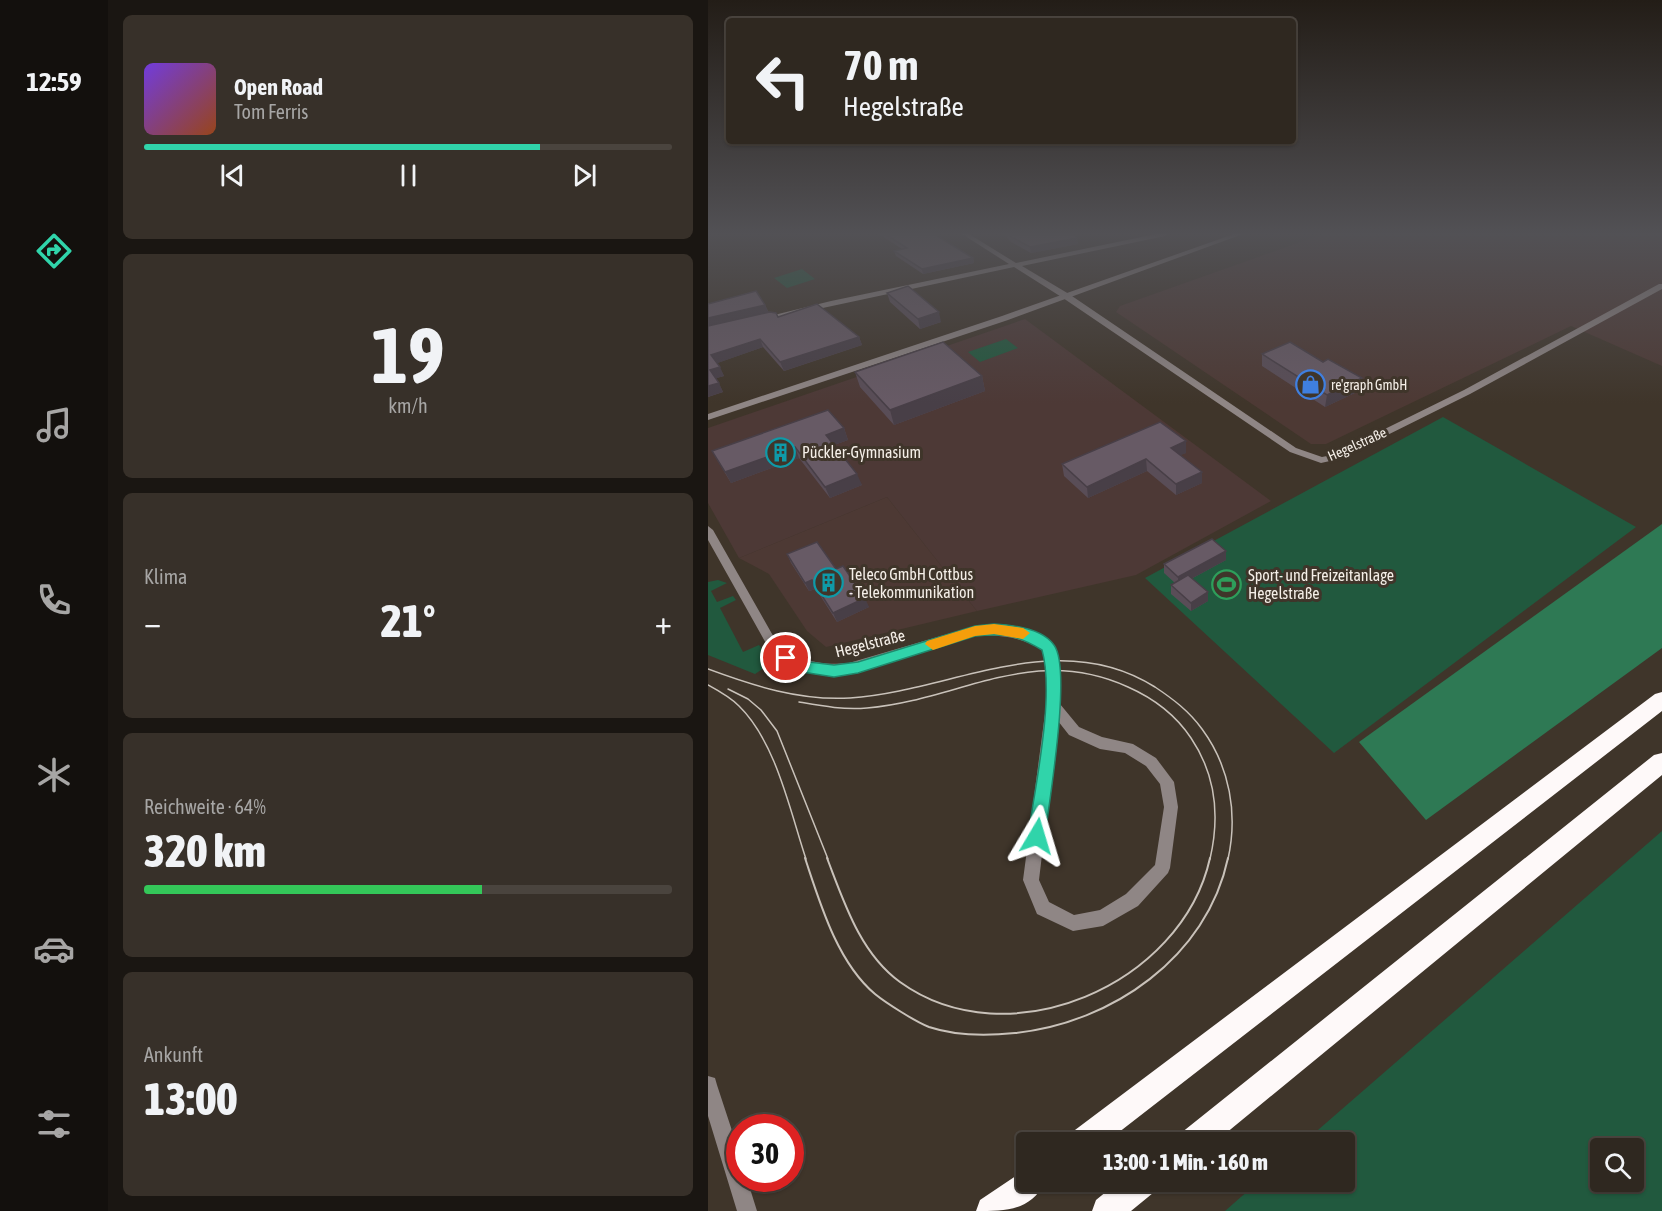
<!DOCTYPE html>
<html lang="de">
<head>
<meta charset="utf-8">
<style>
  :root { --surface:#2f2820; --page:#373029; --text:#f1f3f6; --muted:#a7a6a5; --line:#4a443e; --accent:#30d4aa }
  body { margin:0; font-family:"Asap Condensed",sans-serif; background:var(--page); color:var(--text); height:100vh; display:flex; flex-direction:column; font-size:22px; white-space:nowrap }
  * { box-sizing:border-box; margin:0 }
  p { font-size:20px; color:var(--muted) }
  .icon { flex:none; width:33px; height:33px; fill:none; stroke:currentColor; stroke-width:2; stroke-linecap:round; stroke-linejoin:round }
  .map { position:relative; flex:1; overflow:hidden }
  .panel { display:flex; flex-direction:column; gap:15px; padding:15px; background:#1a1612; width:600px }
  .panel>* { flex:none }
  .hud { position:absolute; left:18px; top:18px; width:570px; height:126px; border-radius:6px; box-shadow:0 2px 4px #0004,0 0 0 2px var(--line); background:#2f2820; color:var(--text); overflow:hidden }
  .fabs { position:absolute; left:882px; top:1138px; display:grid; gap:12px }
  .fabs a { display:grid; place-items:center; width:54px; height:54px; border-radius:6px; background:var(--surface); box-shadow:0 2px 4px #0004,0 0 0 2px var(--line); font-size:30px }
  .speed { position:absolute; left:18px; top:1114px; display:flex; gap:12px; font-size:30px; font-weight:700; text-align:center }
  .speed>* { display:grid; place-content:center; width:78px; height:78px; border-radius:50%; background:var(--surface); box-shadow:0 2px 4px #0004,0 0 0 2px var(--line); line-height:1 }
  .speed .limit { border:9px solid #d22; background:#fff; color:#111 }
  .pin { position:absolute; display:grid; place-items:center; width:51px; height:51px; color:#fff; margin:-26px; border:3px solid #fff; border-radius:50%; box-shadow:0 2px 6px #0007 }
  .me { position:absolute; width:66px; margin:-33px; rotate:7deg; stroke-linejoin:round; filter:drop-shadow(0 0 4px #0008) }
  .turn { display:flex; align-items:center; gap:21px; height:126px; padding:0 18px; font-size:27px }
  .turn .icon { width:78px; height:78px; stroke-width:2.5 }
  .turn b { display:block; font-size:42px; line-height:51px }
  .big { font-size:45px; font-weight:800; line-height:1.1 }
  .panel .card { flex:1; display:flex; flex-direction:column; justify-content:center; gap:9px; min-width:0; padding:0 21px; border-radius:9px; background:var(--page) }
  .panel .dial { align-items:center; gap:0 }
  .dial b { font-size:78px; line-height:1 }
  .song { display:flex; align-items:center; gap:18px }
  .cover { width:72px; height:72px; border-radius:9px; background:linear-gradient(135deg,hsl(260 70% 55%),hsl(20 70% 35%)) }
  .played { height:6px; border-radius:3px; background:linear-gradient(90deg,var(--accent) 75%,var(--line) 75%) }
  .keys { display:flex; justify-content:space-around; direction:ltr }
  .heat { display:flex; justify-content:space-between; align-items:center; font-size:33px; direction:ltr }
  .charge { height:9px; border-radius:4px; background:linear-gradient(90deg,#34c759 64%,var(--line) 0) }
  .trip { position:absolute; left:308px; top:1132px; width:339px; height:60px; border-radius:6px; background:var(--surface); box-shadow:0 2px 4px #0004,0 0 0 2px var(--line); font-weight:800; line-height:60px; text-align:center }
  main { display:flex; flex:1; min-height:0 }
  .menu { display:flex; flex-direction:column; width:108px; justify-content:space-around; align-items:center; background:#13100d; color:var(--muted) }
  .menu .icon { width:42px; height:42px }
  .menu .on { color:var(--accent) }
  .menu b { font-size:27px; color:var(--text) }
  .map>svg:first-child { display:block }
  .commercial { fill:#4d3934 }
  .education { fill:#4d3936 }
  .green { fill:#21593e; fill-rule:evenodd }
  .forest { fill:#2e7954 }
  .lines { fill:none; stroke-linecap:round; stroke-linejoin:round }
  .minor { fill:#8f8685; fill-rule:evenodd }
  .tertiary { fill:#8f8685; fill-rule:evenodd }
  .motorway { fill:#fef9f9; fill-rule:evenodd }
  .tram-far1 { stroke:#c9c2ba; stroke-width:1.5 }
  .tram { stroke:#c9c2ba; stroke-width:2 }
  .wall { fill:#594d57 }
  .shaded-wall { fill:#483f47 }
  .building { fill:#675a65; stroke:#483f47; stroke-width:1.5 }
  .route { fill:#30d4aa; stroke:#1f8a6e; stroke-width:1.5 }
  .slow { fill:#f59e0b }
  .labels { text-anchor:middle; dominant-baseline:central; stroke-width:6; stroke-linejoin:round; paint-order:stroke }
  .far-poi-label { font-size:14px; fill:#f5efe8; stroke:#3f352a; text-anchor:start }
  .far-street-label { font-size:14px; fill:#f5efe8; stroke:#3f352a }
  .poi-label { font-size:16px; fill:#f5efe8; stroke:#3f352a; text-anchor:start }
  .street-label { font-size:16px; fill:#f5efe8; stroke:#3f352a }
</style>
</head>
<body>
<main>
<nav class="menu">
<b>12:59</b>
<svg class="icon on" aria-label="directions" viewBox="0 0 24 24"><path d="M12 3l9 9-9 9-9-9zM9 14v-3h6M13 9l2 2-2 2"/></svg>
<svg class="icon" aria-label="music" viewBox="0 0 24 24"><path d="M9 18V5l10-2v13"/><circle cx="6" cy="18" r="3"/><circle cx="16" cy="16" r="3"/></svg>
<svg class="icon" aria-label="phone" viewBox="0 0 24 24"><path d="M5 4h4l2 5-3 2q2 4 5 5l2-3 5 2v4C11 20 4 13 5 4z"/></svg>
<svg class="icon" aria-label="climate" viewBox="0 0 24 24"><path d="M12 3v18M4 7l16 10M4 17L20 7"/></svg>
<svg class="icon" aria-label="car" viewBox="0 0 24 24"><path d="M5 17H2v-5l4-1 3-4h7l3 4 3 1v5h-3M9 17h6M6 11h13"/><circle cx="7" cy="17" r="2"/><circle cx="17" cy="17" r="2"/></svg>
<svg class="icon" aria-label="filters" viewBox="0 0 24 24"><path d="M4 7h16M4 17h16"/><circle cx="9" cy="7" r="2"/><circle cx="15" cy="17" r="2"/></svg>
</nav>
<section class="panel">
<div class="card">
<div class="song"><i class="cover"></i><div><b>Open Road</b><p>Tom Ferris</p></div></div>
<div class="played"></div>
<div class="keys"><svg class="icon" aria-label="previous" viewBox="0 0 24 24"><path d="M18 5L8 12l10 7zM5 5v14"/></svg><svg class="icon" aria-label="pause" viewBox="0 0 24 24"><path d="M8 5v14M16 5v14"/></svg><svg class="icon" aria-label="next" viewBox="0 0 24 24"><path d="M6 5l10 7-10 7zM19 5v14"/></svg></div>
</div>
<div class="card dial"><b>19</b><p>km/h</p></div>
<div class="card"><p>Klima</p>
<div class="heat"><a>−</a><b class="big">21°</b><a>+</a></div>
</div>
<div class="card"><p>Reichweite · 64%</p><b class="big">320 km</b><div class="charge"></div></div>
<div class="card"><p>Ankunft</p><b class="big">13:00</b></div>
</section>
<div class="map">
<svg width="954" height="1211" viewBox="0 0 954 1211">
  <rect width="100%" height="100%" fill="#3f352a"/>
  <path class="commercial" d="M615 234H954V366L863 326 618 444H603L408 312 412 306Z
    M179 497 269 611 118 647 99 631 61 574 31 558Z"/>
  <path class="education" d="M317 319 563 501 428 575 269 611 179 497 31 558 0 503V428Z"/>
  <path class="green" d="M94 269 107 279 79 288 66 278Z
    M298 339 310 348 272 362 260 352Z
    M735 417 928 527 626 753 437 578Z
    M10 580 19 583 3 591 9 602 25 596 28 600 12 608 35 652 51 645 65 662 47 674 0 655V582Z
    M954 831V1211H517L550 1182H636V1143H595ZM892 1149H926V1182H892Z"/>
  <path class="forest" d="M954 524V648L718 820 651 742Z"/>
  <g class="lines">
    <path class="minor" d="M254 234H261L308 263 448 234H460L457 236 314 266 361 294 588 448 614 457 624 455 756 390 951 284H954V289L762 394 631 459 613 463 582 452 355 298 306 267 54 321 50 319 123 301 301 264Z
      M0 526 5 530 68 641C94 661 109 666 141 663L267 626C296 624 319 629 344 644L350 660 352 704 371 727 394 737 425 744 448 758 466 782 470 807 462 868 460 873 430 906 395 926 365 931 329 914 315 880 338 706V660L335 650C312 637 293 634 267 636 242 644 217 651 193 659 139 675 107 687 60 647L0 540ZM350 721 361 735 392 749 417 753 438 766 452 784 456 807 447 865 418 894 392 910 366 915 341 902 331 880Z
      M0 1076 7 1078 9 1085 32 1155V1179H39L49 1211H29L0 1116Z"/>
    <path class="tertiary" d="M526 234H535L300 320 0 420V414L294 316Z"/>
    <path class="motorway" d="M954 692V711L397 1143H358L363 1133 947 694Z
      M954 753V775L506 1143H468L473 1133 946 755Z
      M318 1169V1182H337C323 1211 297 1211 268 1211L272 1200Z
      M410 1182H449L445 1193 423 1211H384L388 1200Z"/>
    <path class="tram-far1" d="M0 669C46 686 92 701 142 698 245 691 349 625 447 687 465 699 481 711 494 729 522 767 530 814 520 859
      M0 685C11 691 22 697 31 706 68 742 82 811 98 859
      M20 689 40 699 53 710 69 731 120 859
      M91 702C114 706 135 710 159 708 252 700 324 643 420 687 445 698 467 714 483 738 508 775 512 816 502 859"/>
    <path class="tram" d="M97 858C112 903 129 962 167 994 178 1003 208 1022 221 1027 248 1036 279 1036 307 1033 404 1023 499 957 520 858
      M119 858C136 902 152 953 192 982 300 1060 474 985 502 858"/>
  </g>
  <path class="wall" d="M171 234H226L265 258 266 263 215 274 188 256 186 251 194 249Z
    M296 234H365L369 238 370 244 323 253 303 242Z
    M179 293 233 322 212 329 182 302Z
    M0 304 57 305 61 313 70 317 151 337 154 345 76 371 55 347 9 363 16 376 8 378 15 392 0 397Z
    M554 354 615 362 654 378 651 391 617 407 554 366Z
    M147 372 274 376 277 391 186 425 152 387Z
    M136 428 140 440 126 445 154 485 122 498 91 458 23 483 4 451Z
    M478 453 472 455 494 483 468 495 439 471 380 498 356 476 354 464Z
    M518 551V560L483 579 500 601 483 611 463 594V585L467 583 456 573V564Z
    M79 554 128 569 161 607 129 622 108 589 101 591 83 563Z"/>
  <path class="shaded-wall" d="M369 238 370 244 323 253 322 247Z
    M265 258 266 263 215 274 214 269Z
    M57 305 61 313 0 328V318Z
    M231 312 233 322 212 329 210 319Z
    M151 337 154 345 76 371 72 362Z
    M52 339 55 347 7 364 3 355Z
    M12 367 16 376 6 379 2 370Z
    M274 376 277 391 186 425 182 410Z
    M654 378 651 391 617 407 619 395Z
    M11 383 15 392 0 397V386Z
    M136 428 140 440 123 446 118 435Z
    M478 441V453L463 459V448Z
    M87 447 91 458 23 483 17 472Z
    M438 459 439 471 380 498 379 487Z
    M494 472V483L468 495V484Z
    M149 474 154 485 122 498 117 487Z
    M518 551V560L470 586V577Z
    M104 580 108 589 101 591 97 583Z
    M500 592V601L483 611V603Z
    M157 598 161 607 129 622 125 613Z"/>
  <path class="building" d="M177 234H226L265 258 214 269 186 251 199 248Z
    M300 234H365L369 238 322 247 302 236Z
    M200 286 231 312 210 319 179 293Z
    M48 291 57 305 0 318V304Z
    M109 304 151 337 72 362 52 339 3 355 12 367 2 370 11 383 0 386V326L62 312 68 313 70 317Z
    M235 342 274 376 182 410 147 372Z
    M582 342 615 362 620 359 654 378 619 395 554 354Z
    M120 410 136 428 118 435 149 474 117 487 87 447 17 472 4 451Z
    M452 422 478 441 463 448 494 472 468 484 438 459 379 487 354 464Z
    M504 539 518 551 470 577 456 564Z
    M109 542 128 569 135 566 157 598 125 613 104 580 97 583 79 554Z
    M480 575 500 592 483 603 463 585Z"/>
  <linearGradient id="sky" x2="0" y2="1"><stop stop-color="#231d17"/><stop offset="0.58" stop-color="#525155"/><stop offset="1" stop-color="#525155" stop-opacity="0"/></linearGradient>
  <rect width="954" height="403" fill="url(#sky)"/>
  <path class="route" d="M286 624C305 625 334 628 346 645 364 669 341 802 337 836L335 842 329 844 323 842 320 836C327 787 347 696 334 650 309 635 296 633 267 636L150 673 126 677 94 672 73 662 71 658 73 654 78 653 101 662 126 665 150 662 267 626Z"/>
  <path class="slow" d="M286 624 315 628 322 633 315 639 286 634 267 636 225 650 217 644 219 641 267 626Z"/>
  <defs>
    <symbol id="shop-ring" viewBox="-11 -11 22 22"><circle r="9.5" fill="#3f352a" stroke="#3f7fe0" stroke-width="1.5"/><path d="M-5-2.5h2.3a2.7 3.5 0 0 1 5.4 0H5L5.5 6h-11ZM-1.5-2.5h3a1.5 2.3 0 0 0-3 0Z" fill="#3f7fe0"/></symbol>
    <symbol id="building-ring" viewBox="-11 -11 22 22"><circle r="9.5" fill="#3f352a" stroke="#0f9aa8" stroke-width="1.5"/><path d="M-4-6H4V6H1V3H-1V6H-4ZM-2.5-4.3h1.7v1.8h-1.7ZM.8-4.3h1.7v1.8H.8ZM-2.5-1h1.7V.8h-1.7ZM.8-1h1.7V.8H.8Z" fill="#0f9aa8"/></symbol>
    <symbol id="stadium-ring" viewBox="-11 -11 22 22"><circle r="9.5" fill="#3f352a" stroke="#2e9e5b" stroke-width="1.5"/><path d="M0-5a6.5 5 0 1 0 0 10a6.5 5 0 1 0 0-10ZM-3.5-1.8h7v3.6h-7Z" fill="#2e9e5b"/></symbol>
  </defs>
  <g fill-rule="evenodd">
    <use href="#shop-ring" x="586" y="368" width="33" height="33"/>
    <use href="#building-ring" x="56" y="436" width="33" height="33"/>
    <use href="#building-ring" x="104" y="566" width="33" height="33"/>
    <use href="#stadium-ring" x="502" y="568" width="33" height="33"/>
  </g>
  <g class="labels">
    <g class="far-poi-label">
      <text x="623" y="385">re'graph GmbH</text>
    </g>
    <g class="far-street-label">
      <text transform="translate(649 444) rotate(-24)">Hegelstraße</text>
    </g>
    <g class="poi-label">
      <text x="94" y="452">Pückler-Gymnasium</text>
      <text x="141" y="574">Teleco GmbH Cottbus<tspan x="141" dy="18">- Telekommunikation</tspan></text>
      <text x="540" y="575">Sport- und Freizeitanlage<tspan x="540" dy="18">Hegelstraße</tspan></text>
    </g>
    <g class="street-label">
      <text transform="translate(162 643) rotate(-14)">Hegelstraße</text>
    </g>
  </g>
</svg>
<div class="fabs">
<a><svg class="icon" aria-label="search" viewBox="0 0 24 24"><circle cx="10" cy="10" r="6"/><path d="M15 15l6 6"/></svg></a>
</div>
<div class="speed"><div class="limit">30</div></div>
<div class="pin" style="left:78px;top:658px;background:#d93025"><svg class="icon" aria-label="arrive" viewBox="0 0 24 24"><path d="M6 21V4h12l-3 4 3 4H6"/></svg></div>
<svg class="me" style="left:329px;top:836px" viewBox="-20 -20 40 40"><path d="M0-17L14 15 0 8-14 15z" fill="#30d4aa" stroke="#fff" stroke-width="4"/></svg>
<div class="trip">13:00 · 1 Min. · 160 m</div>
<div class="hud">
<div class="turn"><svg class="icon" aria-label="left" viewBox="0 0 24 24"><path d="M17 20v-9H6M10 6l-5 5 5 5"/></svg><div><b>70 m</b>Hegelstraße</div></div>
</div>
</div>
</main>
</body>
</html>
